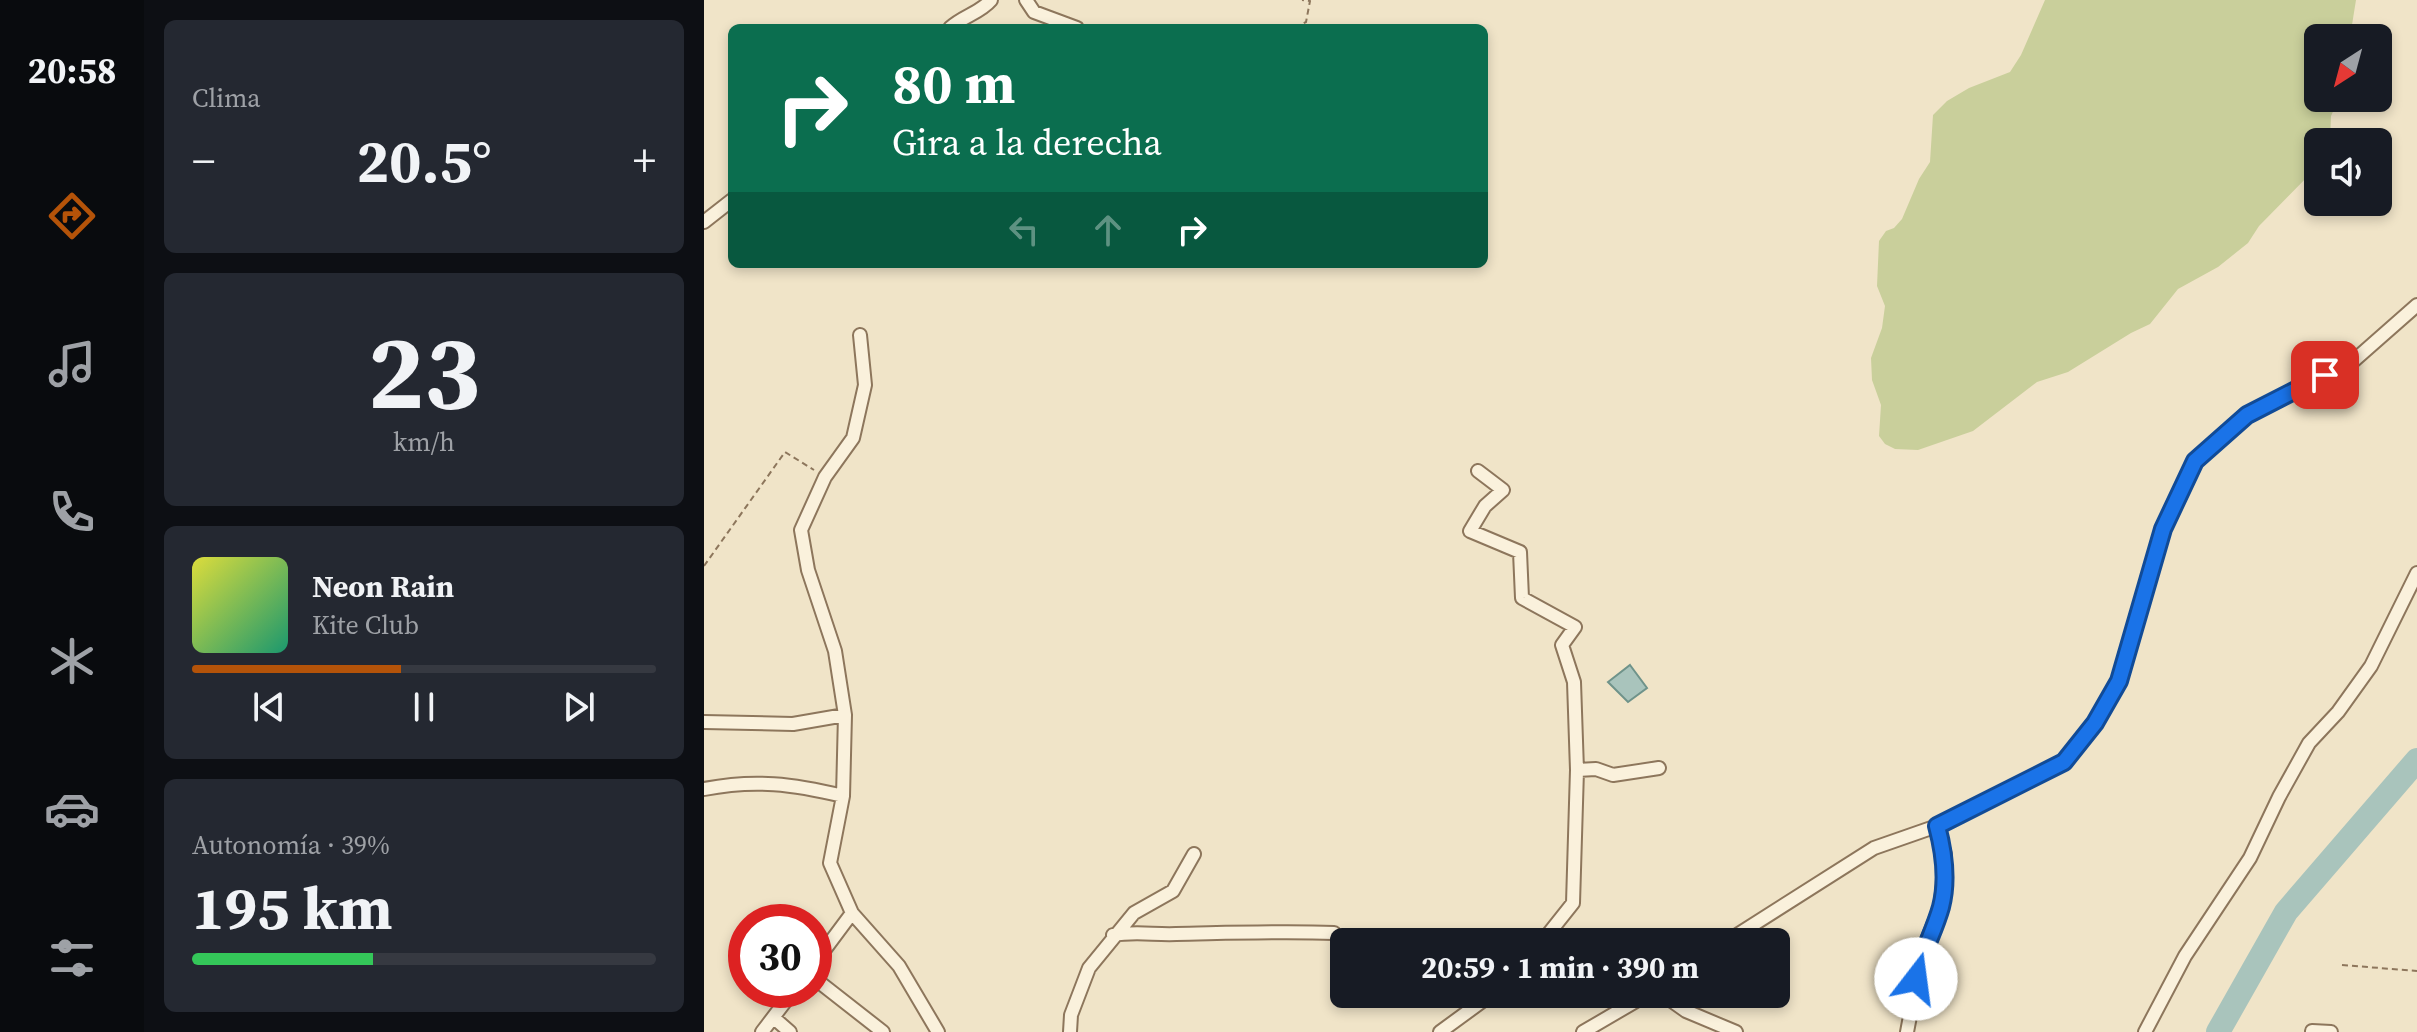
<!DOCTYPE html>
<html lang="es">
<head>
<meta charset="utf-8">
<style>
  :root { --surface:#171b24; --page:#242831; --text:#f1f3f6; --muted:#9ea1a6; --line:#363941; --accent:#b45309 }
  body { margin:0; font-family:"Source Serif 4",serif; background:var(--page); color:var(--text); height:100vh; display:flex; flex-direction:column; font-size:30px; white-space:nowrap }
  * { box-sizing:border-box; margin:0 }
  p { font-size:26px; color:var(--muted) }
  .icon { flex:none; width:44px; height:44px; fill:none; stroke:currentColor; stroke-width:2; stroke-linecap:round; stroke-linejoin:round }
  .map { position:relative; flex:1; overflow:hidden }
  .details { display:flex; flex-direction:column; gap:20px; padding:20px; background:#0d0f14; width:560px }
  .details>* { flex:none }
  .hud { position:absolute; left:24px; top:24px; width:760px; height:244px; border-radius:12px; box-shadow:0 4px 12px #0003; background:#0b6e4f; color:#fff; overflow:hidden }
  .needle { width:52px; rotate:216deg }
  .tools { position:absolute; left:1600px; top:24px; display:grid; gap:16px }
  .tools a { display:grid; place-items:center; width:88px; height:88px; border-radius:12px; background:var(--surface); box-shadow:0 4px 12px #0003; font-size:40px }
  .speed { position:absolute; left:24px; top:904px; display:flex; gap:16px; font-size:40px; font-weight:700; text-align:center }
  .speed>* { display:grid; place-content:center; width:104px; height:104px; border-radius:50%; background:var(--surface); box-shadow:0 4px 12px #0003; line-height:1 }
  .speed .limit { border:12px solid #d22; background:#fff; color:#111 }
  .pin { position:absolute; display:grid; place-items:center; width:68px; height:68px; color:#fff; margin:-34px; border-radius:16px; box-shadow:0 4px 12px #0006 }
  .me { position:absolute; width:88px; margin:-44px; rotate:15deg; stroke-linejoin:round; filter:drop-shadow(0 0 6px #0008) }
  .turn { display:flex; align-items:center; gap:28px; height:168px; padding:0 32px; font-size:36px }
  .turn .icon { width:104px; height:104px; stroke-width:2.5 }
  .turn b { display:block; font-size:56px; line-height:68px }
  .lanes { display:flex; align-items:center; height:76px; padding:0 32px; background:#0003; justify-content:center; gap:40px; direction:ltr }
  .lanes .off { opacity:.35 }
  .big { font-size:60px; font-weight:700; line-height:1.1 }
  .details .widget { flex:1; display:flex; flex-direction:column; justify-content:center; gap:12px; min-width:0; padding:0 28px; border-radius:12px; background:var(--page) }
  .details .dial { align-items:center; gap:0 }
  .dial b { font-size:104px; line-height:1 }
  .song { display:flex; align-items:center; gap:24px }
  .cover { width:96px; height:96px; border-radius:12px; background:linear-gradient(135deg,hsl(60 70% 55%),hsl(160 70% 35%)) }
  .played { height:8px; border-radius:4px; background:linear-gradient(90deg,var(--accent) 45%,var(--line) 45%) }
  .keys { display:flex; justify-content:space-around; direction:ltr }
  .heat { display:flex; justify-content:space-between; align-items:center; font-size:44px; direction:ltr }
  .charge { height:12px; border-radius:6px; background:linear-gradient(90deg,#34c759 39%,var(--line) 0) }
  .trip { position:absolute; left:626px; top:928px; width:460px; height:80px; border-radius:12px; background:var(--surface); box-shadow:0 4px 12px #0003; font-weight:700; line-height:80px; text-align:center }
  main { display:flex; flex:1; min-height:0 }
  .menu { display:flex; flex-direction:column; width:144px; justify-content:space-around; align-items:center; background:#090b0e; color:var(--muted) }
  .menu .icon { width:56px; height:56px }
  .menu .selected { color:var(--accent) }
  .menu b { font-size:36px; color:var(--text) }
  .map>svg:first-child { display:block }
  .green { fill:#c9cf9b }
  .water { fill:#a9c4bc; stroke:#6f938a; stroke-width:2 }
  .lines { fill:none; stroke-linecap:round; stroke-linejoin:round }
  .river { stroke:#a9c4bc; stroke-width:24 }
  .street-casing { stroke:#8d765c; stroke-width:16 }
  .path { stroke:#8d765c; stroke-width:2; stroke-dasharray:6 4; stroke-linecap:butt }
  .street { stroke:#faf1dc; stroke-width:12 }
  .route-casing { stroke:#114b97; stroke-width:20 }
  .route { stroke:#1a73e8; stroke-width:14 }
</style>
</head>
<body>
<main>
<nav class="menu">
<b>20:58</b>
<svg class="icon selected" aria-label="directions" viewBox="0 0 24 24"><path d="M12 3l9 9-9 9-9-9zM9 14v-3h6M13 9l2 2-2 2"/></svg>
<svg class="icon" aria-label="music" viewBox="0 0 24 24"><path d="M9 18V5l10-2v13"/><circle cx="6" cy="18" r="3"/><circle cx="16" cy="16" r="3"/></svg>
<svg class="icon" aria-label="phone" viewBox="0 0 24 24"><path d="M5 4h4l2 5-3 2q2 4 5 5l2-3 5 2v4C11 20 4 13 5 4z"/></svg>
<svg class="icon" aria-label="climate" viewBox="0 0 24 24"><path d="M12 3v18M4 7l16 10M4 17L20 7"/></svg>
<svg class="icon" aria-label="car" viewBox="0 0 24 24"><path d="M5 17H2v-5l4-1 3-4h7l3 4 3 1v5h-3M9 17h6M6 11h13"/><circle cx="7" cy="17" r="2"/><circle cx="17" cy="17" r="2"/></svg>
<svg class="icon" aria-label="filters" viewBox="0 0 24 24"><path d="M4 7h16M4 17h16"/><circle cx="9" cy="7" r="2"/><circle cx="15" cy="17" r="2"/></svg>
</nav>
<section class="details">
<div class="widget"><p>Clima</p>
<div class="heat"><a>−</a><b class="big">20.5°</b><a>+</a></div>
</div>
<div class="widget dial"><b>23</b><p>km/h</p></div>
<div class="widget">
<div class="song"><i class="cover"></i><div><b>Neon Rain</b><p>Kite Club</p></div></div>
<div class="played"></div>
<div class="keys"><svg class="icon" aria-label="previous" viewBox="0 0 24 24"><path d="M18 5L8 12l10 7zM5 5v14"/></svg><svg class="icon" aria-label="pause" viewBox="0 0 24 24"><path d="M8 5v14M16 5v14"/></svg><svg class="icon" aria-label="next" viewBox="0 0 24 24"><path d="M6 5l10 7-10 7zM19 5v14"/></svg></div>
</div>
<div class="widget"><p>Autonomía · 39%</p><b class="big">195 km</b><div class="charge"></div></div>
</section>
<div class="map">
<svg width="1713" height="1032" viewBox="0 0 1713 1032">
  <rect width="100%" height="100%" fill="#f0e4c8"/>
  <path class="green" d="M1341 0H1652L1647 31 1649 38H1614V98H1635L1627 116 1626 142H1614V166L1555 226 1544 243 1514 267 1474 289 1446 324 1427 333 1364 372 1333 382 1269 431 1214 450 1191 449 1181 444 1175 436 1177 405 1168 380 1167 358 1178 328 1181 306 1173 286 1175 241 1182 231 1190 228 1198 219 1215 179 1226 162 1229 115 1243 101 1265 88 1306 72 1317 55Z"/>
  <path class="water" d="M926 665 943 688 924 702 904 682Z"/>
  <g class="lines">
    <path class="river" d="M1514 1032 1582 912 1713 760"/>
    <defs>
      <path id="street" d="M322 0 330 12 373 28
        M246 28C259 16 276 13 287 0
        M0 222 28 200
        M156 335 161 385 149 438 121 477 97 530 104 570 131 651 141 715 139 796 126 863 148 913 195 966 234 1032
        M774 471 799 490 781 506 766 531 816 552 818 598 871 627 858 645 870 682 873 770 869 903 838 942
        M0 722 89 724 141 715
        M873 770 892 769 909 775 955 768
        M0 789C51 779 89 784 139 796
        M409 935C431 931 451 935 472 934 525 933 577 931 630 933
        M1022 942 1170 848 1233 826 1360 762 1391 723 1415 681 1459 529 1491 461 1543 415 1646 364 1713 305
        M110 964 148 913
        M110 978 179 1032
        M958 994 982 1011 1032 1032
        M70 1018 86 1032
        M1608 1031 1627 1032
        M58 1032 90 990
        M366 1032 367 1015 385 968 430 913 469 891 490 854
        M736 1032 788 994
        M879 1032 944 994
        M1203 1032 1218 953 1237 905 1241 855 1233 826
        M1441 1032 1481 956 1546 858 1575 797 1605 743 1634 712 1667 666 1713 573"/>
    </defs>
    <use href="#street" class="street-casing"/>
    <path class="path" d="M591 28 602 22 606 1 598 0
      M0 566 81 452 110 470
      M1638 965 1713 971"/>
    <use href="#street" class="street"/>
  </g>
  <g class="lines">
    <defs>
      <path id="route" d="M1212 979C1218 952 1230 932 1237 907 1244 880 1240 852 1233 826L1360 762 1391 723 1415 681 1459 529 1491 461 1543 415 1621 375"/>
    </defs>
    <use href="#route" class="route-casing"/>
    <use href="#route" class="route"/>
  </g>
</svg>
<div class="tools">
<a><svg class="needle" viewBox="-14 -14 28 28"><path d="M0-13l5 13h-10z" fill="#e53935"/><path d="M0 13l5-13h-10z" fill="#9ea1a6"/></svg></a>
<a><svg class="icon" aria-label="sound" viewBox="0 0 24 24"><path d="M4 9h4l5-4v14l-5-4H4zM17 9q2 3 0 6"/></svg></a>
</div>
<div class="speed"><div class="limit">30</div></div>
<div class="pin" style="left:1621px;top:375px;background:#d93025"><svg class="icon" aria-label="arrive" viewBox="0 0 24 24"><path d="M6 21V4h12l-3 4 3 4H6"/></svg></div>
<svg class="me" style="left:1212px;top:979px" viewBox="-20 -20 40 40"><circle r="19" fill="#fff"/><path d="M0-13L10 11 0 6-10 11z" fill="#1a73e8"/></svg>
<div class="trip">20:59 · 1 min · 390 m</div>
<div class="hud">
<div class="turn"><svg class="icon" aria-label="right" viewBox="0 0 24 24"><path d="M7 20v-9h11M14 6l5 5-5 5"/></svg><div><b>80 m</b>Gira a la derecha</div></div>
<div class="lanes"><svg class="icon off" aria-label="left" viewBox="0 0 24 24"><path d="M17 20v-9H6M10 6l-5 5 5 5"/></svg><svg class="icon off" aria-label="ahead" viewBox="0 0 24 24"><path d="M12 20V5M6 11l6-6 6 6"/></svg><svg class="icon" aria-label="right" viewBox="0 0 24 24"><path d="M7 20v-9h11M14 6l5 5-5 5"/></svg></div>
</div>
</div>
</main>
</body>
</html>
